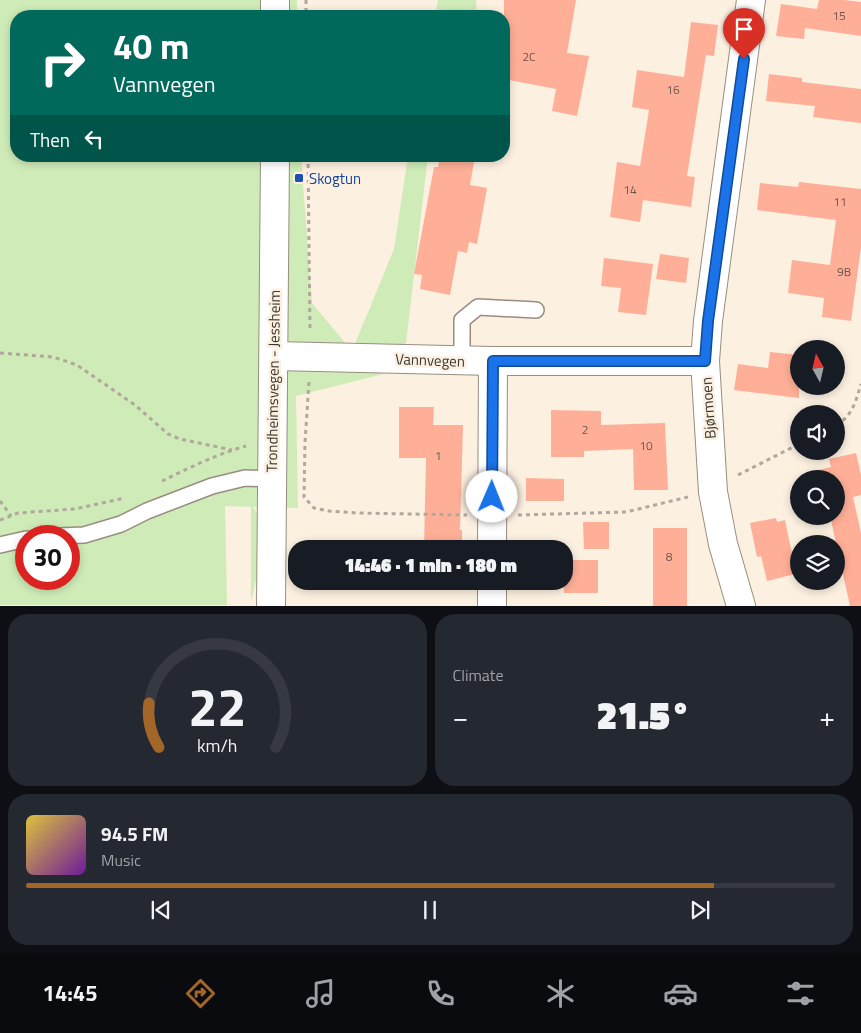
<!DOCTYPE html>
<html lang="en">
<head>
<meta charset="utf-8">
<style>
  :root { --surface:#171b24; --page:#242831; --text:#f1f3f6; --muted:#9ea1a6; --line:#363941; --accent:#a26628 }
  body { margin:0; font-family:"Titillium Web",sans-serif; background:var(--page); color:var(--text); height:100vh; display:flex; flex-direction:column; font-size:19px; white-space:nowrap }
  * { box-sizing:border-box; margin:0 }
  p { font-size:16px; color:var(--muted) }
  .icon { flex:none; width:28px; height:28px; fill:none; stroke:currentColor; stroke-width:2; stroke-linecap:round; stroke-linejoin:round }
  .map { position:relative; height:606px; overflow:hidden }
  .panel { display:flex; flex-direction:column; gap:8px; padding:8px; background:#0d0f14; flex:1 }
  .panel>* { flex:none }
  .banner { position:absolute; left:10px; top:10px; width:500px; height:152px; border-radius:20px; box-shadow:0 2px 8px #0003; background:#00695c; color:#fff; overflow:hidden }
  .needle { width:32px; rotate:352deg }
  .controls { position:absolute; left:790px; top:340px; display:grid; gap:10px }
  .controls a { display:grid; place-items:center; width:55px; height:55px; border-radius:50%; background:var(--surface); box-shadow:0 2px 8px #0003; font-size:25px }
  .speed { position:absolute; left:15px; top:525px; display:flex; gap:10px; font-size:25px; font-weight:700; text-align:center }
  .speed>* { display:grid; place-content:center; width:65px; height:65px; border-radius:50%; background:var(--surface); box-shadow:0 2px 8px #0003; line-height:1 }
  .speed .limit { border:8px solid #d22; background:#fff; color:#111 }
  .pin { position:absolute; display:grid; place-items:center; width:42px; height:42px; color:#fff; margin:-51px -21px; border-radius:50% 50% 50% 0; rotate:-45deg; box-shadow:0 0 5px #0007 }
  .pin .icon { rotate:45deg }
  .me { position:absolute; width:55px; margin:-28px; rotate:1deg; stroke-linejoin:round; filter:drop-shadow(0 0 4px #0008) }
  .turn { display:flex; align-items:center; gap:18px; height:105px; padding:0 20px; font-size:22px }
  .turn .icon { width:65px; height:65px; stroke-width:2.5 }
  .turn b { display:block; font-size:35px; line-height:42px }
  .then { display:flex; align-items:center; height:48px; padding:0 20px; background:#0003; gap:10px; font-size:19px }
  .big { font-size:38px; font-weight:800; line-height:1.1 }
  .panel .card { flex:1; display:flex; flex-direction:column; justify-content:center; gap:8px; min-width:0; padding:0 18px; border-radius:20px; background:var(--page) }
  .panel .dial { align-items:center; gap:0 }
  .dial svg { height:130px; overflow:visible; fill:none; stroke:var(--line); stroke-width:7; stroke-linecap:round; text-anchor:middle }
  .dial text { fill:var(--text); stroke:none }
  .song { display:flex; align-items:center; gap:15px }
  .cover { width:60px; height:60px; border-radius:8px; background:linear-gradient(135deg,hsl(50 70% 55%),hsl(280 70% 35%)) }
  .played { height:5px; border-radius:2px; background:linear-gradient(90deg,var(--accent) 85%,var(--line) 85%) }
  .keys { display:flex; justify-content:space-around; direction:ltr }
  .heat { display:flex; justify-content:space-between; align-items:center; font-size:28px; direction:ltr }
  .panel .tiles { flex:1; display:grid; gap:8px; grid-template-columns:1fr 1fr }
  .card:last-child { grid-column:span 2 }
  .trip { position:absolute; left:288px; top:540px; width:285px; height:50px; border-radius:20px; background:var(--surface); box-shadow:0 2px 8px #0003; font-weight:800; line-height:50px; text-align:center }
  .tab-bar { display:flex; height:80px; justify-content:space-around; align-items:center; background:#090b0e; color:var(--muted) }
  .tab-bar .icon { width:35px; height:35px }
  .tab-bar .on { color:var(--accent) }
  .tab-bar b { font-size:22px; color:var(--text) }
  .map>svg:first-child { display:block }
  .green { fill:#cfecb8; fill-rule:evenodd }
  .building { fill:#ffaf97 }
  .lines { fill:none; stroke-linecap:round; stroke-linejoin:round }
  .lane-casing { stroke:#998d80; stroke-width:18 }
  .street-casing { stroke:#998d80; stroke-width:30 }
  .secondary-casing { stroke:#998d80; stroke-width:30 }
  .path { stroke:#b1a79c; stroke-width:3; stroke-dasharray:4 4; stroke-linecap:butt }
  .lane { stroke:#fff; stroke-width:15 }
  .street { stroke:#fff; stroke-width:28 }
  .secondary { stroke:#fff; stroke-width:28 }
  .route-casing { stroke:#114b97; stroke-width:12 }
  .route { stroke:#1a73e8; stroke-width:9 }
  .transit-dot { fill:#1a4fb4; stroke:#fcf0e1; stroke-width:2 }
  .labels { text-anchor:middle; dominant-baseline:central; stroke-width:5; stroke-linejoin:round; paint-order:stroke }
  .number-label { font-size:12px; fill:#6e564c }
  .transit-label { font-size:15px; fill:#164399; stroke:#fcf0e1; text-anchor:start }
  .street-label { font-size:15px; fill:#3d3833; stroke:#fcf0e1 }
</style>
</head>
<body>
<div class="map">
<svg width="861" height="606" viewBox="0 0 861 606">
  <rect width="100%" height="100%" fill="#fcf0e1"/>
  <path class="green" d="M0 0H297V16H16V156H301L312 303 352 351 394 249 408 156H428L403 369 296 396 298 508 253 507C267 521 257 582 251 601V507L225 506 227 605H0ZM26 536H69V579H26Z
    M438 0H476L477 16H435Z"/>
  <path class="building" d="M504 0H576L567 53 589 56 577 116 552 111 556 89 504 79Z
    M819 0H844L861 2V36L805 28 804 39 776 36 781 4 817 9Z
    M691 22 718 25 714 56 706 55 687 176 695 177 691 207 643 200 640 222 610 217 617 162 640 166 649 110 632 107 637 70 684 77Z
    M769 74 802 78V82L861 89V123L813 117 815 106 766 101Z
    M440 156H475L470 185 487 188 477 244 469 242 467 253 458 251 450 295 420 289 422 275 414 274 434 167H438Z
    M799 182 861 189V247L851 321 822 317 824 298 788 293 792 260 830 265 836 220 757 210 760 183 798 187Z
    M660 254 689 258 686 283 656 279Z
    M604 258 653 264 646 315 618 312 621 288 601 286Z
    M770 352 799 355V398L734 390 738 364 768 368Z
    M399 407H434L433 425H463L460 530H462V549H424L426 458H399Z
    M551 410 601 411V425L665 423 668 490H634L633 449 584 451V457H551Z
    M856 453 861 475V495L853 497 861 533V606H850L830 516H836V479H821L819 470 831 467 829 459Z
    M526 478 564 479V501H526Z
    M776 518 777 522 785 520 792 554 799 552V573L767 581 761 556 757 557 750 523Z
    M583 522H609V549H584Z
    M653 528H687V606H653Z
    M564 560H598V593H564Z"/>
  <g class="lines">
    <defs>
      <path id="lane" d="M462 361V320L478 307 536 310
        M60 536 84 535 121 524 147 511 212 486 245 478 272 479
        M0 545 26 539"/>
      <path id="street" d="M274 356 493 361H705
        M492 549 493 361
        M492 606V581
        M741 606 723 544 713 492 705 361 708 321 751 0"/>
      <path id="secondary" d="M275 0V16
        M271 606 275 156"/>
    </defs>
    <use href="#lane" class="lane-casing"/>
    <use href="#street" class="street-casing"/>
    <use href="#secondary" class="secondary-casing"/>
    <path class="path" d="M306 0V16
      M308 156 310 331
      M0 353 53 357 77 365 135 405 168 434 180 439 232 450
      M309 382 305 442 304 497 314 508 329 511 357 513 467 515
      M836 425C853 416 856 400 861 384
      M738 475 799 444
      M162 481C189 468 217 454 246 446
      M0 501 11 516
      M518 515 626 512 688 497
      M0 520 18 513 75 509 125 498"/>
    <use href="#lane" class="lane"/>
    <use href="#street" class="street"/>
    <use href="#secondary" class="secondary"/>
  </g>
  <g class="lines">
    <defs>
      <path id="route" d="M492 497 493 361H705L708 321 744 59"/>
    </defs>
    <use href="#route" class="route-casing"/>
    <use href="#route" class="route"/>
  </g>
  <rect class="transit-dot" x="294" y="173" width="10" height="10" rx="2.5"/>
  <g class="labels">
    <g class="number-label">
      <text x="839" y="15">15</text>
      <text x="529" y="56">2C</text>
      <text x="673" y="89">16</text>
      <text x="630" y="189">14</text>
      <text x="840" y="201">11</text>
      <text x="844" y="271">9B</text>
      <text x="585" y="429">2</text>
      <text x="646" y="445">10</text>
      <text x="438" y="455">1</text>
      <text x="669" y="556">8</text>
    </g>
    <g class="transit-label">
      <text x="309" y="178">Skogtun</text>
    </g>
    <g class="street-label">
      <text transform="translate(430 360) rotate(2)">Vannvegen</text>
      <text transform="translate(273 381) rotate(-89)">Trondheimsvegen - Jessheim</text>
      <text transform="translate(708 408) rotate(-94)">Bjørmoen</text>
    </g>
  </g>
</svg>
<div class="controls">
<a><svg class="needle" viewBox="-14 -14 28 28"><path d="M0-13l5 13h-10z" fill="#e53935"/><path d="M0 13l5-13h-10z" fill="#9ea1a6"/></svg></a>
<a><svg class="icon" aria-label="sound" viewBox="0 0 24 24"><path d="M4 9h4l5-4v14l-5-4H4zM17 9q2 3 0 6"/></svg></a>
<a><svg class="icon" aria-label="search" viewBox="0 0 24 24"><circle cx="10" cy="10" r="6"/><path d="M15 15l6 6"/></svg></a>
<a><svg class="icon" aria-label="layers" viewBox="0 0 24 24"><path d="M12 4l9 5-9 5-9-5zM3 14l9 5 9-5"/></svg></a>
</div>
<div class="speed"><div class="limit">30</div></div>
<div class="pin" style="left:744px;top:59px;background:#d93025"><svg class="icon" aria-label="arrive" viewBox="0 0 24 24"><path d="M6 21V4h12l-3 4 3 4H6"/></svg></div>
<svg class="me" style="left:492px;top:497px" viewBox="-20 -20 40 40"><circle r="19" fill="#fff"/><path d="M0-13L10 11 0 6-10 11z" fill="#1a73e8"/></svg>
<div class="trip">14:46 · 1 min · 180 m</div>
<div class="banner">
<div class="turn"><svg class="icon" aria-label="right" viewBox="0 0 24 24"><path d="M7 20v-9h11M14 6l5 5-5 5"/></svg><div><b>40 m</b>Vannvegen</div></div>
<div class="then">Then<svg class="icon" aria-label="left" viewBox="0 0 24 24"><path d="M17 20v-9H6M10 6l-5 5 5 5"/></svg></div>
</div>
</div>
<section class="panel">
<div class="tiles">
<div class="card dial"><svg viewBox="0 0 100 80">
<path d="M14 69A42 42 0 1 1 86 69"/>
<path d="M14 69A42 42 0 0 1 8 42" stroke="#a26628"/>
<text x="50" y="56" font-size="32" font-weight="700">22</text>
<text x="50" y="72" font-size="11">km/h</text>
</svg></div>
<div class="card"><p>Climate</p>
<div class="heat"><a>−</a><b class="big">21.5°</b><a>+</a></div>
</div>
<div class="card">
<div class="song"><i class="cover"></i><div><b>94.5 FM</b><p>Music</p></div></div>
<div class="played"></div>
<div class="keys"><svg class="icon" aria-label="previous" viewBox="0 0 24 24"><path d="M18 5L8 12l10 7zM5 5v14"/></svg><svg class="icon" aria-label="pause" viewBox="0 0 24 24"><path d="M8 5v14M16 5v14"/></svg><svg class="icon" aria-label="next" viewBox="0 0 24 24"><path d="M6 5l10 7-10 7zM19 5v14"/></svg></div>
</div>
</div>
</section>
<nav class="tab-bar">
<b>14:45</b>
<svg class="icon on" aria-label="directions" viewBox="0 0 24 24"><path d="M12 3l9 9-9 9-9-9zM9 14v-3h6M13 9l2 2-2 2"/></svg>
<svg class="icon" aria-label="music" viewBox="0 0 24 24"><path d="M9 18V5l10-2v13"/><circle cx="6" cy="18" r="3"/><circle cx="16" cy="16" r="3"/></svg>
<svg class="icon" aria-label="phone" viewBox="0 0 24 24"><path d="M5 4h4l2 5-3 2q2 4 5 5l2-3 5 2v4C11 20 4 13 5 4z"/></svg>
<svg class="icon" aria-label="climate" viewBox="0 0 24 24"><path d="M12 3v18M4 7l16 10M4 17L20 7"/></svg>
<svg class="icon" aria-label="car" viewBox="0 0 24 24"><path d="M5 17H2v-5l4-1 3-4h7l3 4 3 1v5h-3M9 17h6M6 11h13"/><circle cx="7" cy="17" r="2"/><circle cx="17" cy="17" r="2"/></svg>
<svg class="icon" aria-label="filters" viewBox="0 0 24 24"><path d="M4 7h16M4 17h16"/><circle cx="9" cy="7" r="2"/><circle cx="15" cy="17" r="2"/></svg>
</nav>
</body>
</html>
